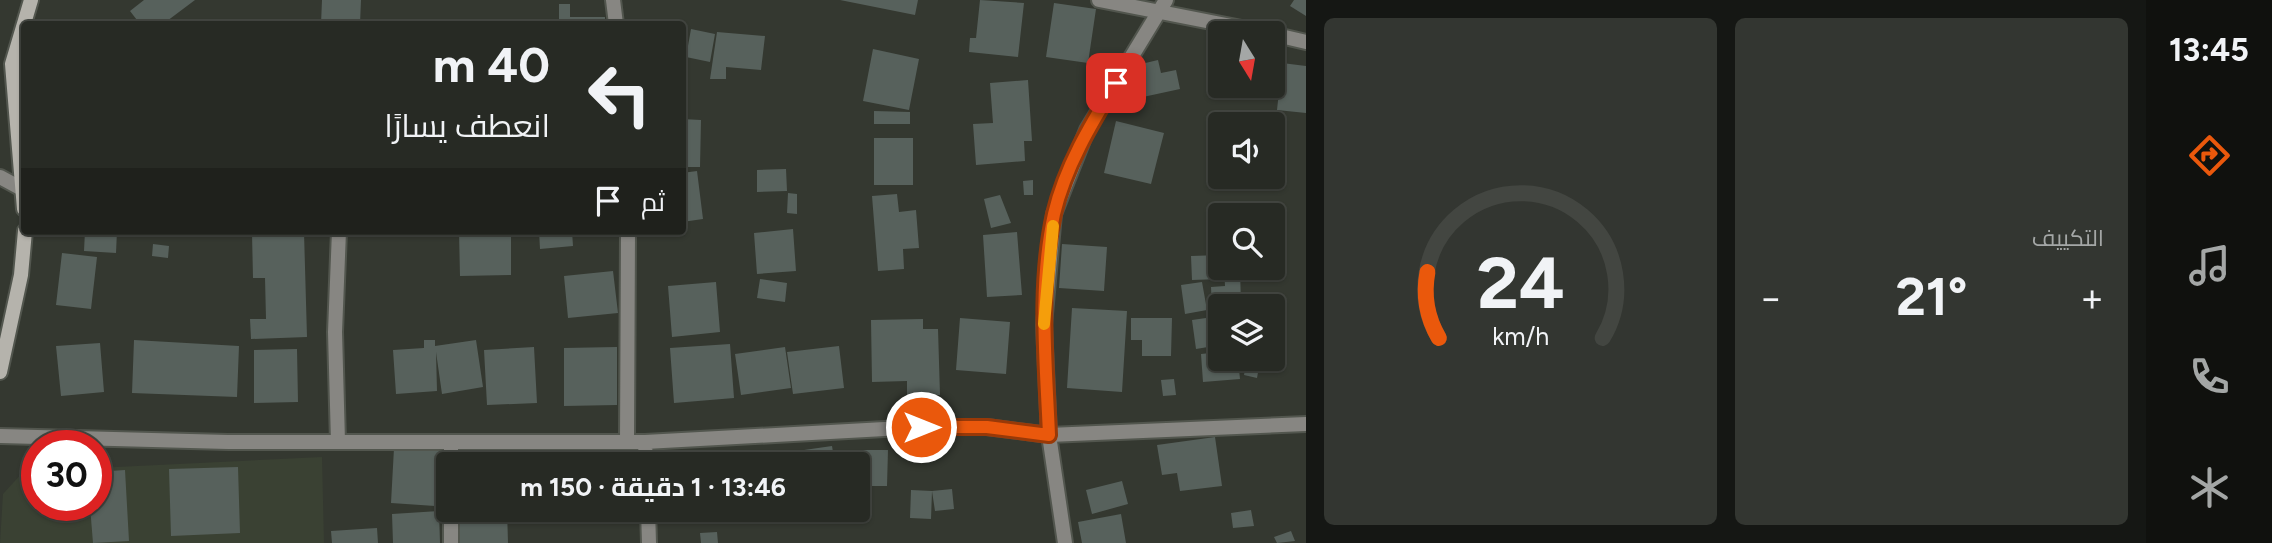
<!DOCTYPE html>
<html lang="ar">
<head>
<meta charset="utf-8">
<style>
  :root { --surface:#272a24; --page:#333631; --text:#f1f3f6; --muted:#a4a7a6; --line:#434641; --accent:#ea580c }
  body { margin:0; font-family:Figtree,Cairo,sans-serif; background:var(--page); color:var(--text); direction:rtl; height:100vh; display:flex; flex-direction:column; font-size:26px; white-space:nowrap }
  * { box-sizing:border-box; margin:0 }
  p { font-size:23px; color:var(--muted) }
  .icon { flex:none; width:38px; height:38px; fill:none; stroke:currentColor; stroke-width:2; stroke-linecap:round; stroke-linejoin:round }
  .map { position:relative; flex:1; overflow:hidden; direction:ltr }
  .side { display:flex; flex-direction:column; gap:18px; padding:18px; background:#151714; width:840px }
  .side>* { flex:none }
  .top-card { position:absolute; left:21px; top:21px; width:665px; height:214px; border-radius:7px; box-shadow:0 2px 5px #0004,0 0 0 2px var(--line); direction:rtl; background:#272a24; color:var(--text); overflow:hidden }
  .needle { width:46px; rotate:169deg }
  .fabs { position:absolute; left:1208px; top:21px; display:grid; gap:14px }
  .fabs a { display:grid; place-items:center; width:77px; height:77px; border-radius:7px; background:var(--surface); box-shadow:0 2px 5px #0004,0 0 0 2px var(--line); font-size:35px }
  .speed { position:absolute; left:21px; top:430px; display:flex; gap:14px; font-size:35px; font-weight:700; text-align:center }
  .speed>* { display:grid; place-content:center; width:91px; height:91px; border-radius:50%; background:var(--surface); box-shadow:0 2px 5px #0004,0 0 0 2px var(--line); line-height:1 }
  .speed .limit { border:10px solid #d22; background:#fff; color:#111 }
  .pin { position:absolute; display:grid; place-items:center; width:60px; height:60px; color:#fff; margin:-30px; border-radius:14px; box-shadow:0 4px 10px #0006 }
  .me { position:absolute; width:77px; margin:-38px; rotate:90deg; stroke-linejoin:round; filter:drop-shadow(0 0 5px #0008) }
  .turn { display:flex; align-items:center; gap:24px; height:147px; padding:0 21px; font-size:32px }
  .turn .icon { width:91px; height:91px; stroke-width:2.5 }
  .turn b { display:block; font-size:49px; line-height:60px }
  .then { display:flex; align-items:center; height:66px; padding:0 21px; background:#0003; gap:14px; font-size:26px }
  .big { font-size:52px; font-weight:700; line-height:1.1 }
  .side .widget { flex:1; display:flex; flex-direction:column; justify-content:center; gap:10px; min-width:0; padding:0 24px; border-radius:10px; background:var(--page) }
  .side .dial { align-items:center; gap:0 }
  .dial svg { height:182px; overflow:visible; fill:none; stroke:var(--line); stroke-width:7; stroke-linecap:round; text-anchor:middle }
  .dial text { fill:var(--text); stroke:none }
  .heat { display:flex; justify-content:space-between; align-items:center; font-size:38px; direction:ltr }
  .side .tiles { flex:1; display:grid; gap:18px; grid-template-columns:repeat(2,1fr) }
  .trip { position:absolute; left:436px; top:452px; width:434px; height:70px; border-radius:7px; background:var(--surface); box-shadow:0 2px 5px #0004,0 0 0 2px var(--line); font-weight:700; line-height:70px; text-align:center; direction:rtl }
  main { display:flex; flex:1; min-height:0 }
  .menu { display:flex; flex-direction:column; width:126px; justify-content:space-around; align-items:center; background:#10110e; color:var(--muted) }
  .menu .icon { width:49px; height:49px }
  .menu .current { color:var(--accent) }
  .menu b { font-size:32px; color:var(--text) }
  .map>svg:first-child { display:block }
  .built { fill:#3a4133 }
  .building { fill:#57615c }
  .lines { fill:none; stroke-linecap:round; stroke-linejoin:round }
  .street-casing { stroke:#52564e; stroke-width:18 }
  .secondary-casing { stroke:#52564e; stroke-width:18 }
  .street { stroke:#878682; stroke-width:14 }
  .secondary { stroke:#b5b3ac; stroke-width:14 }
  .route-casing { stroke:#983908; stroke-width:18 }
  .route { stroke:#ea580c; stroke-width:12 }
  .slow { stroke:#f59e0b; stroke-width:12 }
</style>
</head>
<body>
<main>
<nav class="menu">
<b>13:45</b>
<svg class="icon current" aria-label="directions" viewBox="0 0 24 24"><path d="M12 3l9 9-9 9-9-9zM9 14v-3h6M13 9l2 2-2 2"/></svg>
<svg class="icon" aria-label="music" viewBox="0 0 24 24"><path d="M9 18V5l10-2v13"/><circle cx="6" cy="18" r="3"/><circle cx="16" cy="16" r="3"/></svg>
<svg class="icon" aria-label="phone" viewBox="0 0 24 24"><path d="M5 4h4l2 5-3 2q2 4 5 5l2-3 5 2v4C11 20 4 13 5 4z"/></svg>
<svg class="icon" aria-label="climate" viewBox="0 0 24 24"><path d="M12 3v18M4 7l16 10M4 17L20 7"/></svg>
</nav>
<section class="side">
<div class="tiles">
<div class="widget"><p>التكييف</p>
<div class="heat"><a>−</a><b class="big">21°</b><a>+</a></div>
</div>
<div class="widget dial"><svg viewBox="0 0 100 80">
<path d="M14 69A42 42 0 1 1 86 69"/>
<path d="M14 69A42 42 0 0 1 9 40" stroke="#ea580c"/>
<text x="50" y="56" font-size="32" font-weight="700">24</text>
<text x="50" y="72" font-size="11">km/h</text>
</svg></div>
</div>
</section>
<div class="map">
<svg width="1306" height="543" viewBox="0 0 1306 543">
  <rect width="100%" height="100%" fill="#343830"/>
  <path class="built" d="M322 457 324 543H0L3 494 24 471H37V506H96V468Z"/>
  <path class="building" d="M144 0H195L163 24H140L130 11Z
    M322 0H361L360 24H321Z
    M840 0H918L915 15Z
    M980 0 1024 3 1018 57 969 52 970 38H976Z
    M1294 0H1306V16L1290 6Z
    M1054 3 1096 9 1088 63 1046 57Z
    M559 4H570V17H605V24H559Z
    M691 29 715 34 710 62 686 57Z
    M717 32 765 36 761 70 726 67V79H710Z
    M873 49 919 59 909 110 863 101Z
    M1158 60 1161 73 1176 70 1180 89 1143 97 1137 65Z
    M1282 63 1306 66V113L1277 110Z
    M1028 80 1032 141H1024L1025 161 976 165 973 124 993 123 990 83Z
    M1229 86H1273L1271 95Z
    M874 111 910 112V124H874Z
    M682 119 701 120 700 167H682Z
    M1116 121 1164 133 1151 184 1104 173Z
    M874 138H913V185H874Z
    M786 169 787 191 757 192V170Z
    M697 171 703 219 682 222V173Z
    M1033 180V195H1024L1023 181Z
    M788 193 797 194V214L787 213Z
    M897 194 899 212 916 210 919 248 903 249 904 269 878 271 872 196Z
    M1000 195 1011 223 991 228 984 199Z
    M793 229 796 271 757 274 754 233Z
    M85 231H117L116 253 84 251Z
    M459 231H497V235H511V275L460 276Z
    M539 231H572L573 246 540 249Z
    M304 232 307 337 251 339 250 319H266L265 278H253L252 233Z
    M1017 232 1022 295 987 297 983 235Z
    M153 244 169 246 168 258 152 256Z
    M1062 244 1107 247 1104 291 1059 288Z
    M62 253 97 257 91 309 56 305Z
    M1220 255 1221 279 1192 280 1191 256Z
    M1224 268H1240L1241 306H1220V310H1212L1211 287 1225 286Z
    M613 271 618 313 568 318 564 276Z
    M760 279 787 283 785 302 757 298Z
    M716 282 720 332 672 337 668 286Z
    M1202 282 1207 310 1185 314 1181 285Z
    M1072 308 1127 311 1122 392 1067 388Z
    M1220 316V345L1196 349 1192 320Z
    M960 318 1010 322 1006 374 956 370Z
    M1131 318H1172L1171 356H1142V340H1131Z
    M923 319V329H938L940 395 907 396V381L872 382 871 320Z
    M134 340 239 346 237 397 132 393Z
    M424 340H435V346L476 340 483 387 442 394 436 352 437 391 396 394 393 350 424 348Z
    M100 343 104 392 61 396 56 346Z
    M730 344 734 398 674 403 670 348Z
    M839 346 844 388 793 394 787 352Z
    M534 347 537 403 487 405 484 350Z
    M617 347V405L564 406V348Z
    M785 347 791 388 741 395 735 354Z
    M297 349 298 402 254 403V350Z
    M1220 352V359H1238L1240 379 1203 382 1201 354Z
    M1246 364 1259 367 1257 378 1244 375Z
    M1174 379 1176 395 1163 396 1161 380Z
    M1215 437 1222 486 1180 491 1177 473 1162 475 1157 445Z
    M832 446 835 464H792L790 452Z
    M394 448 439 451 435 506 391 503Z
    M843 450H888L887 486H858V464H843Z
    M553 456 601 459V464H553Z
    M506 460V464H461V461Z
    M238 467 240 533 171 536 169 469Z
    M125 470 129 541 93 543 90 506H96V472Z
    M1122 481 1128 504 1092 514 1086 490Z
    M952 489 954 509 935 511 932 491Z
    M911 490 932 491 931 519 910 518Z
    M457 509H507L508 543H458Z
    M550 509H598L597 520 549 517Z
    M688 509H739L740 519 689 521Z
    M1251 510 1254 526 1233 528 1231 513Z
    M439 511 440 543H393L392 514Z
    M1121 514 1126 543H1082L1078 522Z
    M377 528 378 543H332L331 531Z
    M1291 531 1295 541 1277 543 1274 537Z
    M717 532 718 543H701L700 533Z"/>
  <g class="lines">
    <defs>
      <path id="street" d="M613 0 616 24
        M1099 0 1267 33
        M1272 34 1306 42
        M0 177 24 190
        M0 436 228 442H645L921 427H987L1049 435 1306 424
        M338 442 335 332 339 231
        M627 442 628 231
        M645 442 646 464
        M451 464V442
        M648 509 649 543
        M451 543V509
        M1065 543 1049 435 1044 325 1054 214 1087 130 1166 0"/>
      <path id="secondary" d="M24 209 12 64 31 0
        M0 372 21 275 25 231"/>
    </defs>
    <use href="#street" class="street-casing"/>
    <use href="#secondary" class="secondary-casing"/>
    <use href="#street" class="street"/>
    <use href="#secondary" class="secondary"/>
  </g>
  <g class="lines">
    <defs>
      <path id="route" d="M921 427H987L1049 435C1046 362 1038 286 1054 214 1065 167 1091 124 1116 83"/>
    </defs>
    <use href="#route" class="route-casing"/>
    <use href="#route" class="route"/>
    <path class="slow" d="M1044 324 1053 226"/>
  </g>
</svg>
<div class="fabs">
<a><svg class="needle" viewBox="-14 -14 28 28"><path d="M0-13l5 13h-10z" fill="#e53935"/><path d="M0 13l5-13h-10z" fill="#a4a7a6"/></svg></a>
<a><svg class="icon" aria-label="sound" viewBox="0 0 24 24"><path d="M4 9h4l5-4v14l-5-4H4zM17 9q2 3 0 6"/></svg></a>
<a><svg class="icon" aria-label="search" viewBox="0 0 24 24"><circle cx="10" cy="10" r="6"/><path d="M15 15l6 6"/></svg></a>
<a><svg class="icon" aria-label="layers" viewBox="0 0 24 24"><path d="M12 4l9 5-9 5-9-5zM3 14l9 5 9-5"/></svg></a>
</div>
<div class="speed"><div class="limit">30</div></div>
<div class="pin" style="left:1116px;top:83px;background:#d93025"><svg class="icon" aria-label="arrive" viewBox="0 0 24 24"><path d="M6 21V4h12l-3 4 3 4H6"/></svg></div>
<svg class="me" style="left:921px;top:427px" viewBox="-20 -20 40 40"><circle r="17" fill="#ea580c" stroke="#fff" stroke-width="3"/><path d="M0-11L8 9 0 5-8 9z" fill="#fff"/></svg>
<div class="trip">13:46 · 1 دقيقة · 150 m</div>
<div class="top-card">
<div class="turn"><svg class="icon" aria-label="left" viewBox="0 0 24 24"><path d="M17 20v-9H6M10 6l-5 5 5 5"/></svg><div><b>40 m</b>انعطف يسارًا</div></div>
<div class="then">ثم<svg class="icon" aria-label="arrive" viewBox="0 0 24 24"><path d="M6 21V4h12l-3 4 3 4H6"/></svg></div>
</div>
</div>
</main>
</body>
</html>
